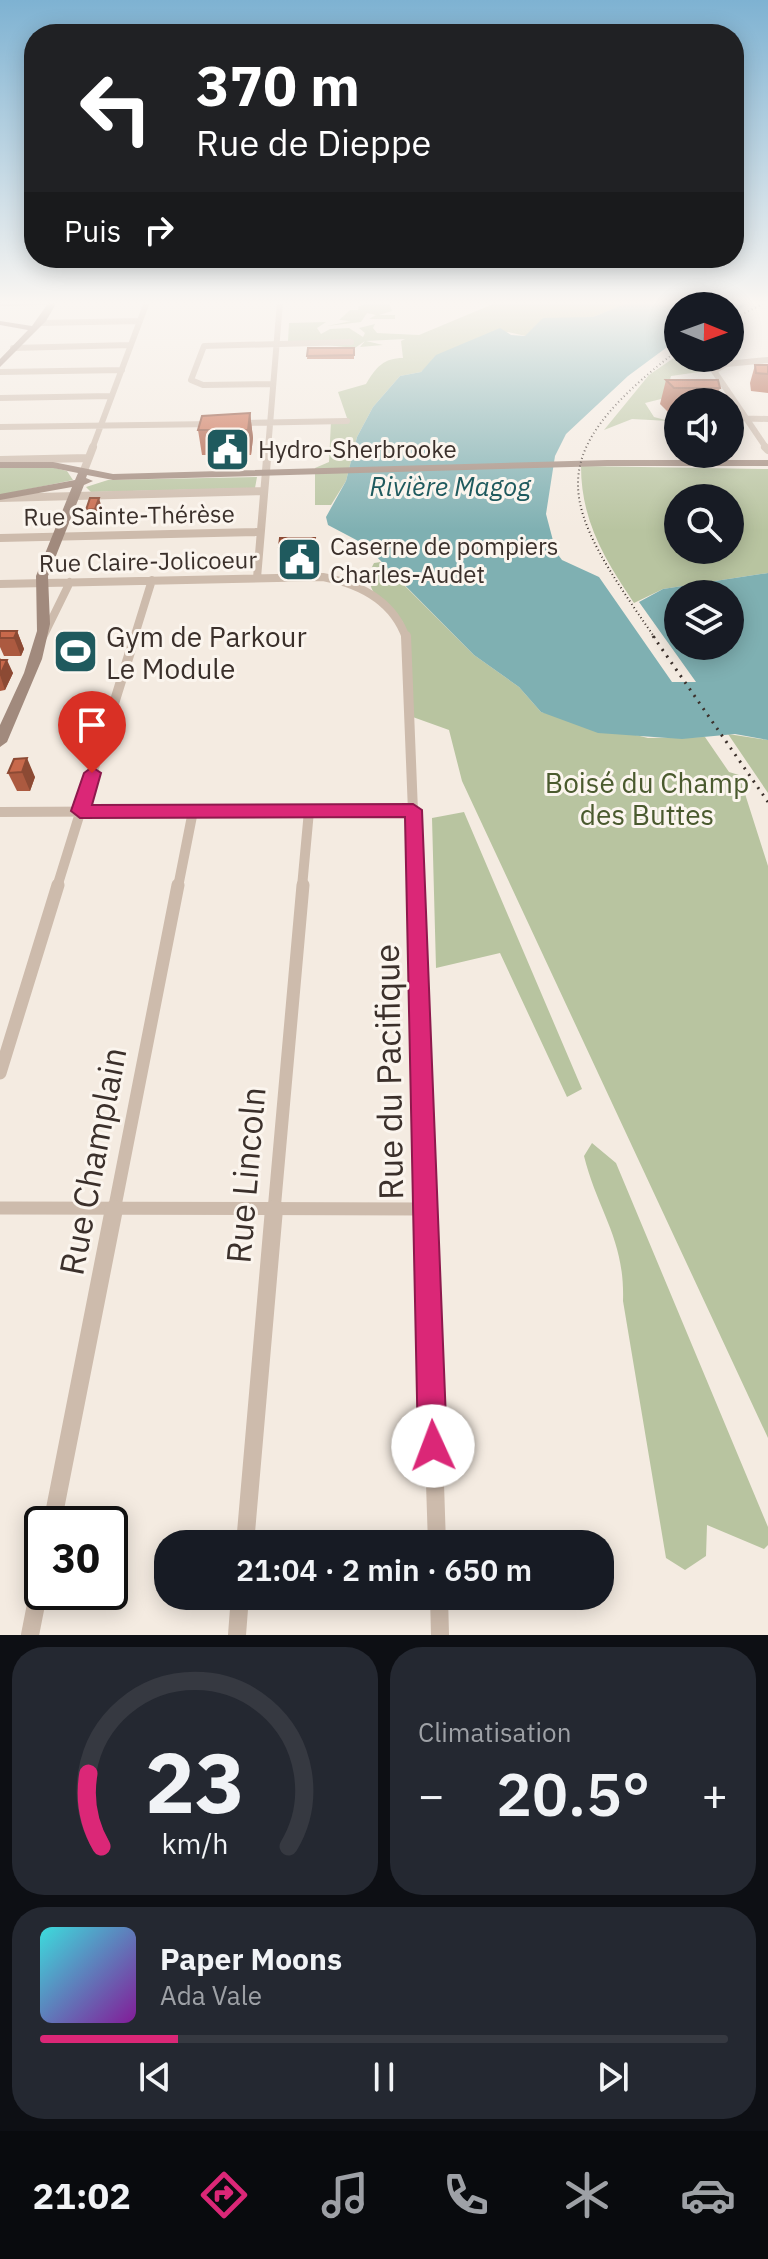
<!DOCTYPE html>
<html lang="fr">
<head>
<meta charset="utf-8">
<style>
  :root { --surface:#171b24; --page:#242831; --text:#f1f3f6; --muted:#9ea1a6; --line:#363941; --accent:#db2777 }
  body { margin:0; font-family:"IBM Plex Sans",sans-serif; background:var(--page); color:var(--text); height:100vh; display:flex; flex-direction:column; font-size:30px; white-space:nowrap }
  * { box-sizing:border-box; margin:0 }
  p { font-size:26px; color:var(--muted) }
  .icon { flex:none; width:44px; height:44px; fill:none; stroke:currentColor; stroke-width:2; stroke-linecap:round; stroke-linejoin:round }
  .map { position:relative; height:1635px; overflow:hidden }
  .sheet { display:flex; flex-direction:column; gap:12px; padding:12px; background:#0d0f14; flex:1 }
  .sheet>* { flex:none }
  .top-card { position:absolute; left:24px; top:24px; width:720px; height:244px; border-radius:32px; box-shadow:0 4px 20px #0003; background:#202124; color:#fff; overflow:hidden }
  .needle { width:52px; rotate:91deg }
  .controls { position:absolute; left:664px; top:292px; display:grid; gap:16px }
  .controls a { display:grid; place-items:center; width:80px; height:80px; border-radius:50%; background:var(--surface); box-shadow:0 4px 20px #0003; font-size:40px }
  .speed { position:absolute; left:24px; top:1506px; display:flex; gap:16px; font-size:40px; font-weight:700; text-align:center }
  .speed>* { display:grid; place-content:center; width:104px; height:104px; border-radius:50%; background:var(--surface); box-shadow:0 4px 20px #0003; line-height:1 }
  .speed .limit { border:4px solid #111; border-radius:12px; background:#fff; color:#111 }
  .pin { position:absolute; display:grid; place-items:center; width:68px; height:68px; color:#fff; margin:-82px -34px; border-radius:50% 50% 50% 0; rotate:-45deg; box-shadow:0 0 8px #0007 }
  .pin .icon { rotate:45deg }
  .me { position:absolute; width:88px; margin:-44px; rotate:358deg; stroke-linejoin:round; filter:drop-shadow(0 0 6px #0008) }
  .turn { display:flex; align-items:center; gap:28px; height:168px; padding:0 40px; font-size:36px }
  .turn .icon { width:104px; height:104px; stroke-width:2.5 }
  .turn b { display:block; font-size:56px; line-height:68px }
  .then { display:flex; align-items:center; height:76px; padding:0 40px; background:#0003; gap:16px; font-size:30px }
  .big { font-size:60px; font-weight:600; line-height:1.1 }
  .sheet .widget { flex:1; display:flex; flex-direction:column; justify-content:center; gap:12px; min-width:0; padding:0 28px; border-radius:32px; background:var(--page) }
  .sheet .dial { align-items:center; gap:0 }
  .dial svg { height:208px; overflow:visible; fill:none; stroke:var(--line); stroke-width:7; stroke-linecap:round; text-anchor:middle }
  .dial text { fill:var(--text); stroke:none }
  .song { display:flex; align-items:center; gap:24px }
  .cover { width:96px; height:96px; border-radius:12px; background:linear-gradient(135deg,hsl(180 70% 55%),hsl(290 70% 35%)) }
  .played { height:8px; border-radius:4px; background:linear-gradient(90deg,var(--accent) 20%,var(--line) 20%) }
  .keys { display:flex; justify-content:space-around; direction:ltr }
  .heat { display:flex; justify-content:space-between; align-items:center; font-size:44px; direction:ltr }
  .sheet .tiles { flex:1; display:grid; gap:12px; grid-template-columns:1fr 1fr }
  .widget:last-child { grid-column:span 2 }
  .trip { position:absolute; left:154px; top:1530px; width:460px; height:80px; border-radius:32px; background:var(--surface); box-shadow:0 4px 20px #0003; font-weight:600; line-height:80px; text-align:center }
  .menu { display:flex; height:128px; justify-content:space-around; align-items:center; background:#090b0e; color:var(--muted) }
  .menu .icon { width:56px; height:56px }
  .menu .selected { color:var(--accent) }
  .menu b { font-size:36px; color:var(--text) }
  .map>svg:first-child { display:block }
  .green { fill:#b8c4a0; fill-rule:evenodd }
  .water { fill:#7fb0b2; fill-rule:evenodd }
  .lines { fill:none; stroke-linecap:round; stroke-linejoin:round }
  .street-far4 { stroke:#cdbbac; stroke-width:6 }
  .street-far3 { stroke:#cdbbac; stroke-width:8 }
  .street-far2 { stroke:#cdbbac; stroke-width:10 }
  .street-far1 { stroke:#cdbbac; stroke-width:13 }
  .street { stroke:#cdbbac; stroke-width:18 }
  .secondary { fill:#a18a7d; fill-rule:evenodd }
  .rail-far1 { stroke:#3b302b; stroke-width:2; stroke-dasharray:1 3; stroke-linecap:butt }
  .rail { stroke:#3b302b; stroke-width:3; stroke-dasharray:2 6; stroke-linecap:butt }
  .wall { fill:#ac5a40 }
  .shaded-wall { fill:#8c4a34 }
  .building { fill:#c8694b; stroke:#8c4a34; stroke-width:2 }
  .route { fill:#db2777; stroke:#8e194d; stroke-width:2 }
  .labels { text-anchor:middle; dominant-baseline:central; stroke-width:6; stroke-linejoin:round; paint-order:stroke }
  .far-poi-label { font-size:24px; fill:#3b302b; stroke:#fbf5ee; text-anchor:start }
  .far-street-label { font-size:24px; fill:#3b302b; stroke:#fbf5ee }
  .far-water-label { font-size:26px; font-style:italic; fill:#1f5a5e; stroke:#fbf5ee }
  .poi-label { font-size:28px; fill:#3b302b; stroke:#fbf5ee; text-anchor:start }
  .park-label { font-size:28px; fill:#4a5a2e; stroke:#fbf5ee }
  .near-street-label { font-size:34px; fill:#3b302b; stroke:#fbf5ee }
</style>
</head>
<body>
<div class="map">
<svg width="768" height="1635" viewBox="0 0 768 1635">
  <rect width="100%" height="100%" fill="#f4ebe1"/>
  <path class="green" d="M374 302H389L392 311 379 315H395V319H369L376 315 367 313 361 322 327 326 351 321 339 320 350 310H358L359 306Z
    M498 302H629L593 317 576 319 526 336 508 332 436 358 421 372 400 376 373 407 357 437 346 481 331 505H315V468L329 462 331 421 347 418 338 392 366 384C376 367 384 358 403 358L401 341 405 339 366 341 383 345 360 347 365 341 355 348 288 341 289 323 326 322 317 328 321 334 330 329 349 328 363 337 365 333 359 328 375 324 373 328 377 333 419 335Z
    M678 355V358L723 359 706 371 671 376 665 398 645 403 654 417 669 421 632 419 604 430 649 375Z
    M0 466H47L67 471 73 480 0 495Z
    M581 466 768 469V573L663 589 634 603C605 560 581 521 581 466ZM678 498H730V550H678Z
    M257 477 255 488 91 492 86 487 108 480Z
    M381 562 474 655 519 687 541 712 648 738 705 737 729 772 739 775 768 866V1438L462 781 449 730 410 716 403 622C385 606 359 589 374 563Z
    M728 734 768 740V793Z
    M464 812 582 1089 567 1097 500 953 436 968 432 818Z
    M592 1143 616 1163 768 1527V1545L764 1549 707 1525 706 1556 685 1570 666 1558 623 1301C625 1239 598 1212 584 1156Z"/>
  <path class="water" d="M629 302H750L730 314V306H678V339L628 376 566 434 555 456 546 514 556 552 562 560 599 577 672 682H696L639 602 663 589 768 573V740L735 734 682 739 598 733 541 712 519 687 474 655 364 544 328 525 326 517 346 481 357 437 373 407 400 376 421 372 436 355 500 328 511 335 525 336 543 318 593 317ZM678 594H730V646H678Z"/>
  <g class="lines">
    <path class="street-far4" d="M0 303 53 302
      M39 323 140 321
      M13 348 130 345
      M0 372 122 370
      M273 384 203 385 191 380 204 346 351 342
      M0 398 111 396
      M730 418 768 419
      M240 423 347 421
      M0 427 214 424
      M92 449 147 302
      M268 449 280 302
      M767 449 714 371 726 364 768 360"/>
    <path class="street-far3" d="M765 447 768 450
      M0 460 88 458
      M83 473 93 447
      M0 498 263 491
      M0 538 259 532
      M257 578 268 447
      M0 584 323 577C360 584 393 600 406 638
      M43 637 70 582
      M134 638 152 580"/>
    <path class="street-far2" d="M406 636 416 887
      M0 812 413 810
      M57 887 135 636
      M178 887 193 811
      M302 887 309 811"/>
    <path class="street-far1" d="M416 885 426 1211
      M0 1073 58 885
      M0 1208 423 1209
      M114 1211 178 885
      M274 1211 303 885"/>
    <path class="street" d="M426 1209 437 1544
      M52 1524 114 1209
      M245 1544 274 1209
      M439 1596 440 1635
      M30 1635 42 1574
      M237 1635 240 1596"/>
    <path class="secondary" d="M49 302H57L46 321 0 367V359L28 330 0 325V321L32 326Z
      M607 460H768V466H607L113 480 87 475 86 478 93 481 84 485 48 576 50 624 42 659 7 742 0 747V725L24 673 37 631 36 576 72 487 0 500V494L75 480 78 473 53 468H0V462H53L113 474Z"/>
    <path class="rail-far1" d="M730 320 767 302
      M655 638C562 504 535 460 678 350"/>
    <path class="rail" d="M653 636 768 802"/>
  </g>
  <path class="wall" d="M308 348H354V359H307Z
    M755 365H768V393L751 391 750 383Z
    M666 380 720 388 715 402H678V412H668L660 404Z
    M250 413 253 438 251 455H202L198 430Z
    M676 420H678V454H682L675 455 669 444Z
    M90 498 104 515 100 527H91L86 510Z
    M315 538 316 563 281 565 279 547Z
    M0 631H17L24 649 21 656H4L0 647Z
    M0 658 13 673 5 690 0 691Z
    M14 759 35 777 30 791H17L8 773Z"/>
  <path class="shaded-wall" d="M250 413 253 438 251 455 248 430Z
    M99 498 104 515 100 527 95 509Z
    M17 631 24 649 21 656 14 638Z
    M7 660 13 673 5 690 0 675Z
    M27 758 35 777 30 791 22 772Z"/>
  <path class="building" d="M308 348H354V355L307 356Z
    M755 365H768V374L756 373Z
    M666 380H718L720 388H674Z
    M250 413 248 430H198L202 416Z
    M90 498H99L95 509 86 510Z
    M280 538H315L314 545 279 547Z
    M0 631H17L14 638H0Z
    M0 660H7L0 675Z
    M27 758 22 772 8 773 14 759Z"/>
  <linearGradient id="sky" x2="0" y2="1"><stop stop-color="#7eb2d2"/><stop offset="0.57" stop-color="#faf6f2"/><stop offset="1" stop-color="#faf6f2" stop-opacity="0"/></linearGradient>
  <rect width="768" height="531" fill="url(#sky)"/>
  <path class="route" d="M92 767 101 773 92 805 413 804 422 810 447 1446 443 1456 433 1460 422 1456 418 1446 405 817 80 818 71 811 84 773Z"/>
  <defs>
    <symbol id="civic-square" viewBox="-11 -11 22 22"><rect x="-9" y="-9" width="18" height="18" rx="4" fill="#1f5a5e" stroke="#fbf5ee"/><path d="M-.6-6.5H3V-4.5H.6V-3L4-1V1h2V6H-6V1h2V-1L-.6-3ZM-1.2 2.5V6h2.4V2.5Z" fill="#fff"/></symbol>
    <symbol id="stadium-square" viewBox="-11 -11 22 22"><rect x="-9" y="-9" width="18" height="18" rx="4" fill="#1f5a5e" stroke="#fbf5ee"/><path d="M0-5a6.5 5 0 1 0 0 10a6.5 5 0 1 0 0-10ZM-3.5-1.8h7v3.6h-7Z" fill="#fff"/></symbol>
  </defs>
  <g fill-rule="evenodd">
    <use href="#civic-square" x="202" y="424" width="51" height="51"/>
    <use href="#civic-square" x="274" y="534" width="51" height="51"/>
    <use href="#stadium-square" x="50" y="626" width="51" height="51"/>
  </g>
  <g class="labels">
    <g class="far-poi-label">
      <text x="258" y="449">Hydro-Sherbrooke</text>
      <text x="330" y="546">Caserne de pompiers<tspan x="330" dy="28">Charles-Audet</tspan></text>
    </g>
    <g class="far-street-label">
      <text transform="translate(129 515) rotate(-1)">Rue Sainte-Thérèse</text>
      <text transform="translate(148 561) rotate(-1)">Rue Claire-Jolicoeur</text>
    </g>
    <g class="far-water-label">
      <text x="450" y="486">Rivière Magog</text>
    </g>
    <g class="poi-label">
      <text x="106" y="636">Gym de Parkour<tspan x="106" dy="32">Le Module</tspan></text>
    </g>
    <g class="park-label">
      <text x="647" y="782">Boisé du Champ<tspan x="647" dy="32">des Buttes</tspan></text>
    </g>
    <g class="near-street-label">
      <text transform="translate(388 1072) rotate(-91)">Rue du Pacifique</text>
      <text transform="translate(92 1161) rotate(-79)">Rue Champlain</text>
      <text transform="translate(245 1175) rotate(-85)">Rue Lincoln</text>
    </g>
  </g>
</svg>
<div class="controls">
<a><svg class="needle" viewBox="-14 -14 28 28"><path d="M0-13l5 13h-10z" fill="#e53935"/><path d="M0 13l5-13h-10z" fill="#9ea1a6"/></svg></a>
<a><svg class="icon" aria-label="sound" viewBox="0 0 24 24"><path d="M4 9h4l5-4v14l-5-4H4zM17 9q2 3 0 6"/></svg></a>
<a><svg class="icon" aria-label="search" viewBox="0 0 24 24"><circle cx="10" cy="10" r="6"/><path d="M15 15l6 6"/></svg></a>
<a><svg class="icon" aria-label="layers" viewBox="0 0 24 24"><path d="M12 4l9 5-9 5-9-5zM3 14l9 5 9-5"/></svg></a>
</div>
<div class="speed"><div class="limit">30</div></div>
<div class="pin" style="left:92px;top:773px;background:#d93025"><svg class="icon" aria-label="arrive" viewBox="0 0 24 24"><path d="M6 21V4h12l-3 4 3 4H6"/></svg></div>
<svg class="me" style="left:433px;top:1446px" viewBox="-20 -20 40 40"><circle r="19" fill="#fff"/><path d="M0-13L10 11 0 6-10 11z" fill="#db2777"/></svg>
<div class="trip">21:04 · 2 min · 650 m</div>
<div class="top-card">
<div class="turn"><svg class="icon" aria-label="left" viewBox="0 0 24 24"><path d="M17 20v-9H6M10 6l-5 5 5 5"/></svg><div><b>370 m</b>Rue de Dieppe</div></div>
<div class="then">Puis<svg class="icon" aria-label="right" viewBox="0 0 24 24"><path d="M7 20v-9h11M14 6l5 5-5 5"/></svg></div>
</div>
</div>
<section class="sheet">
<div class="tiles">
<div class="widget dial"><svg viewBox="0 0 100 80">
<path d="M14 69A42 42 0 1 1 86 69"/>
<path d="M14 69A42 42 0 0 1 9 41" stroke="#db2777"/>
<text x="50" y="56" font-size="32" font-weight="700">23</text>
<text x="50" y="72" font-size="11">km/h</text>
</svg></div>
<div class="widget"><p>Climatisation</p>
<div class="heat"><a>−</a><b class="big">20.5°</b><a>+</a></div>
</div>
<div class="widget">
<div class="song"><i class="cover"></i><div><b>Paper Moons</b><p>Ada Vale</p></div></div>
<div class="played"></div>
<div class="keys"><svg class="icon" aria-label="previous" viewBox="0 0 24 24"><path d="M18 5L8 12l10 7zM5 5v14"/></svg><svg class="icon" aria-label="pause" viewBox="0 0 24 24"><path d="M8 5v14M16 5v14"/></svg><svg class="icon" aria-label="next" viewBox="0 0 24 24"><path d="M6 5l10 7-10 7zM19 5v14"/></svg></div>
</div>
</div>
</section>
<nav class="menu">
<b>21:02</b>
<svg class="icon selected" aria-label="directions" viewBox="0 0 24 24"><path d="M12 3l9 9-9 9-9-9zM9 14v-3h6M13 9l2 2-2 2"/></svg>
<svg class="icon" aria-label="music" viewBox="0 0 24 24"><path d="M9 18V5l10-2v13"/><circle cx="6" cy="18" r="3"/><circle cx="16" cy="16" r="3"/></svg>
<svg class="icon" aria-label="phone" viewBox="0 0 24 24"><path d="M5 4h4l2 5-3 2q2 4 5 5l2-3 5 2v4C11 20 4 13 5 4z"/></svg>
<svg class="icon" aria-label="climate" viewBox="0 0 24 24"><path d="M12 3v18M4 7l16 10M4 17L20 7"/></svg>
<svg class="icon" aria-label="car" viewBox="0 0 24 24"><path d="M5 17H2v-5l4-1 3-4h7l3 4 3 1v5h-3M9 17h6M6 11h13"/><circle cx="7" cy="17" r="2"/><circle cx="17" cy="17" r="2"/></svg>
</nav>
</body>
</html>
